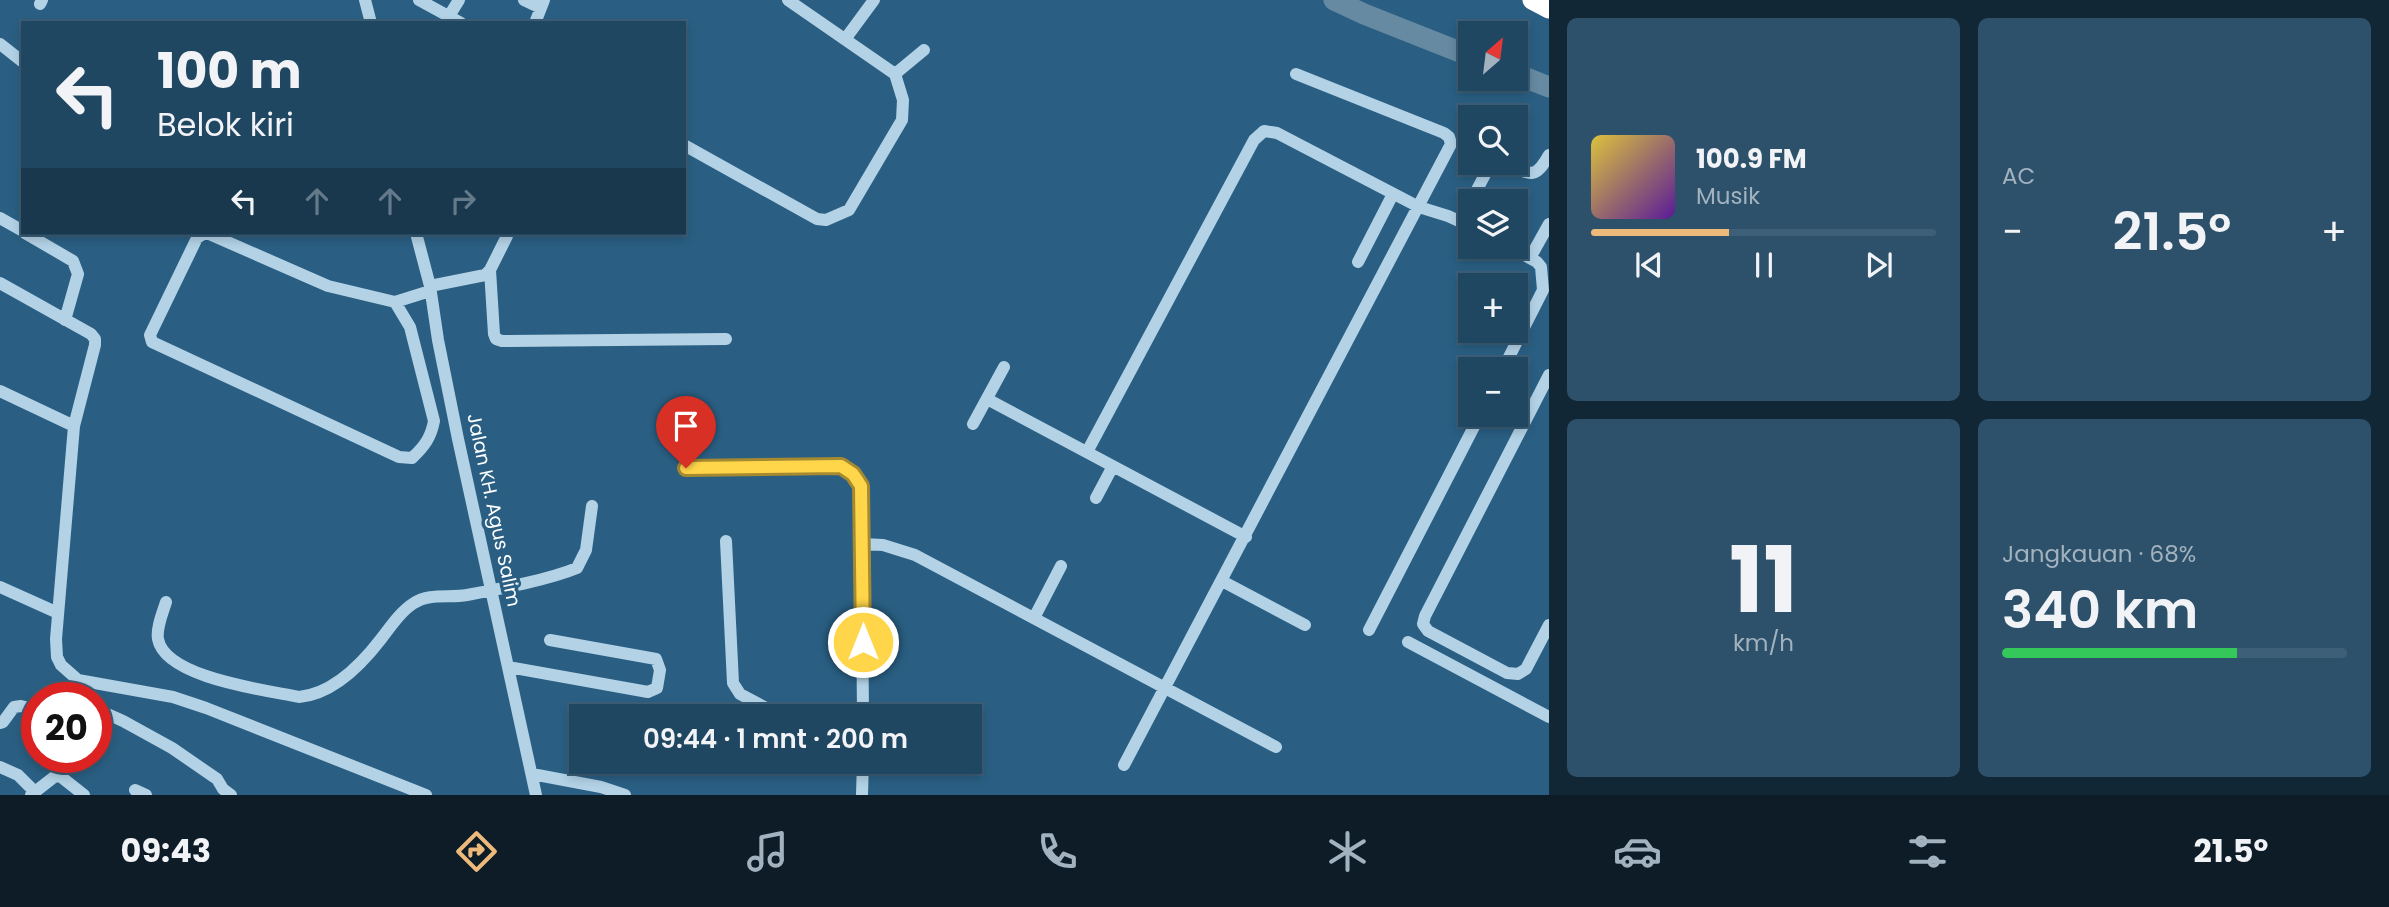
<!DOCTYPE html>
<html lang="id">
<head>
<meta charset="utf-8">
<style>
  :root { --surface:#204762; --page:#2d516b; --text:#f1f3f6; --muted:#a2b2be; --line:#3d5f77; --accent:#edba7b }
  body { margin:0; font-family:Poppins,sans-serif; background:var(--page); color:var(--text); height:100vh; display:flex; flex-direction:column; font-size:26px; white-space:nowrap }
  * { box-sizing:border-box; margin:0 }
  p { font-size:23px; color:var(--muted) }
  .icon { flex:none; width:38px; height:38px; fill:none; stroke:currentColor; stroke-width:2; stroke-linecap:round; stroke-linejoin:round }
  .map { position:relative; flex:1; overflow:hidden }
  .side { display:flex; flex-direction:column; gap:18px; padding:18px; background:#122736; width:840px }
  .side>* { flex:none }
  .hud { position:absolute; left:21px; top:21px; width:665px; height:214px; border-radius:0px; box-shadow:0 4px 10px #0003,0 0 0 2px var(--line); background:#204762; color:var(--text); overflow:hidden }
  .needle { width:46px; rotate:28deg }
  .buttons { position:absolute; left:1458px; top:21px; display:grid; gap:14px }
  .buttons a { display:grid; place-items:center; width:70px; height:70px; border-radius:0px; background:var(--surface); box-shadow:0 4px 10px #0003,0 0 0 2px var(--line); font-size:35px }
  .speed { position:absolute; left:21px; top:682px; display:flex; gap:14px; font-size:35px; font-weight:700; text-align:center }
  .speed>* { display:grid; place-content:center; width:91px; height:91px; border-radius:50%; background:var(--surface); box-shadow:0 4px 10px #0003,0 0 0 2px var(--line); line-height:1 }
  .speed .limit { border:10px solid #d22; background:#fff; color:#111 }
  .pin { position:absolute; display:grid; place-items:center; width:60px; height:60px; color:#fff; margin:-72px -30px; border-radius:50% 50% 50% 0; rotate:-45deg; box-shadow:0 0 7px #0007 }
  .pin .icon { rotate:45deg }
  .me { position:absolute; width:77px; margin:-38px; rotate:0deg; stroke-linejoin:round; filter:drop-shadow(0 0 5px #0008) }
  .turn { display:flex; align-items:center; gap:24px; height:147px; padding:0 21px; font-size:32px }
  .turn .icon { width:91px; height:91px; stroke-width:2.5 }
  .turn b { display:block; font-size:49px; line-height:60px }
  .lanes { display:flex; align-items:center; height:66px; padding:0 21px; background:#0003; justify-content:center; gap:35px; direction:ltr }
  .lanes .off { opacity:.35 }
  .big { font-size:52px; font-weight:600; line-height:1.1 }
  .side .card { flex:1; display:flex; flex-direction:column; justify-content:center; gap:10px; min-width:0; padding:0 24px; border-radius:10px; background:var(--page) }
  .side .dial { align-items:center; gap:0 }
  .dial b { font-size:91px; line-height:1 }
  .song { display:flex; align-items:center; gap:21px }
  .cover { width:84px; height:84px; border-radius:10px; background:linear-gradient(135deg,hsl(50 70% 55%),hsl(270 70% 35%)) }
  .played { height:7px; border-radius:4px; background:linear-gradient(90deg,var(--accent) 40%,var(--line) 40%) }
  .keys { display:flex; justify-content:space-around; direction:ltr }
  .heat { display:flex; justify-content:space-between; align-items:center; font-size:38px; direction:ltr }
  .charge { height:10px; border-radius:5px; background:linear-gradient(90deg,#34c759 68%,var(--line) 0) }
  .side .tiles { flex:1; display:grid; gap:18px; grid-template-columns:repeat(2,1fr) }
  .trip { position:absolute; left:569px; top:704px; width:413px; height:70px; border-radius:0px; background:var(--surface); box-shadow:0 4px 10px #0003,0 0 0 2px var(--line); font-weight:600; line-height:70px; text-align:center }
  .menu { display:flex; height:112px; justify-content:space-around; align-items:center; background:#0d1c27; color:var(--muted) }
  .menu .icon { width:49px; height:49px }
  .menu .selected { color:var(--accent) }
  .menu b { font-size:32px; color:var(--text) }
  main { display:flex; flex:1; min-height:0 }
  .map>svg:first-child { display:block }
  .lines { fill:none; stroke-linecap:round; stroke-linejoin:round }
  .river { stroke:#668aa2; stroke-width:21 }
  .minor { stroke:#b3d2e6; stroke-width:12 }
  .highway { stroke:#fff; stroke-width:19 }
  .route-casing { stroke:#a68a30; stroke-width:18 }
  .route { stroke:#ffd54a; stroke-width:12 }
  .labels { text-anchor:middle; dominant-baseline:central; stroke-width:7; stroke-linejoin:round; paint-order:stroke }
  .street-label { font-size:19px; fill:#fff; stroke:#2a5f83 }
</style>
</head>
<body>
<main>
<div class="map">
<svg width="1549" height="795" viewBox="0 0 1549 795">
  <rect width="100%" height="100%" fill="#2a5f83"/>
  <g class="lines">
    <path class="river" d="M1334 0 1364 14 1470 56
      M1516 74 1549 87"/>
    <path class="minor" d="M365 0 371 23
      M419 0 461 23
      M524 0 541 8
      M40 4 42 0
      M449 16 459 0
      M535 23 544 0
      M846 38 874 0
      M0 44 23 62
      M895 74 924 50
      M684 145 817 219 826 220 849 210 902 120 903 100 895 74 788 0
      M1507 163C1530 175 1535 180 1549 155
      M1471 201 1489 167 1494 163
      M0 218 23 231
      M25 233 73 261 78 274 65 320
      M205 233 197 238 150 335 152 342 399 457 412 458C425 446 431 437 434 421L410 327 395 302
      M207 233 328 286 395 302 430 291
      M416 233 430 286 438 340 458 439 536 795
      M1530 258 1549 224
      M1358 262 1393 194
      M490 270 494 334 496 339 502 341 726 339
      M0 283 91 334 95 339V345L74 426 56 639 57 657 61 665 78 680 173 697 206 708 426 795
      M430 286 485 275 490 270 507 236
      M1503 369 1543 290 1541 267 1537 262 1510 247
      M1549 375 1425 616 1423 624 1428 631 1507 673 1518 674 1526 669 1549 625
      M0 391 74 426
      M987 399 1246 537
      M973 424 1004 367
      M1087 452 1254 140 1264 131 1277 133 1419 207 1448 216 1470 226
      M686 468 841 466C851 470 857 477 861 487L863 716
      M1096 498 1113 466
      M726 541 733 683 740 694 781 716
      M862 544 883 545 915 555 1276 747
      M1222 581 1305 625
      M0 587 58 613
      M166 602C163 612 156 628 158 639 165 678 266 690 299 697 333 694 361 665 381 639 391 626 401 611 414 603 429 593 449 598 467 595 499 589 548 580 577 568L586 550 592 506
      M1034 618 1061 566
      M1369 630 1480 415
      M1408 642 1549 717
      M508 667 648 692 657 688 660 670 656 659 550 640
      M96 709 123 721 172 748 217 779 223 789 231 795
      M0 723 3 722 14 707 21 706 37 710
      M1124 765 1451 144 1449 137 1444 133 1296 74
      M0 767 18 775 35 792
      M532 774 601 787 625 795
      M135 790 146 795
      M31 795 54 777 60 776 84 795
      M862 795 863 761"/>
    <path class="highway" d="M1532 0 1549 9"/>
  </g>
  <g class="lines">
    <defs>
      <path id="route" d="M686 468 841 466 853 474 861 486 863 642"/>
    </defs>
    <use href="#route" class="route-casing"/>
    <use href="#route" class="route"/>
  </g>
  <g class="labels">
    <g class="street-label">
      <text transform="translate(494 510) rotate(78)">Jalan KH. Agus Salim</text>
    </g>
  </g>
</svg>
<div class="buttons">
<a><svg class="needle" viewBox="-14 -14 28 28"><path d="M0-13l5 13h-10z" fill="#e53935"/><path d="M0 13l5-13h-10z" fill="#a2b2be"/></svg></a>
<a><svg class="icon" aria-label="search" viewBox="0 0 24 24"><circle cx="10" cy="10" r="6"/><path d="M15 15l6 6"/></svg></a>
<a><svg class="icon" aria-label="layers" viewBox="0 0 24 24"><path d="M12 4l9 5-9 5-9-5zM3 14l9 5 9-5"/></svg></a>
<a>+</a>
<a>−</a>
</div>
<div class="speed"><div class="limit">20</div></div>
<div class="pin" style="left:686px;top:468px;background:#d93025"><svg class="icon" aria-label="arrive" viewBox="0 0 24 24"><path d="M6 21V4h12l-3 4 3 4H6"/></svg></div>
<svg class="me" style="left:863px;top:642px" viewBox="-20 -20 40 40"><circle r="17" fill="#ffd54a" stroke="#fff" stroke-width="3"/><path d="M0-11L8 9 0 5-8 9z" fill="#fff"/></svg>
<div class="trip">09:44 · 1 mnt · 200 m</div>
<div class="hud">
<div class="turn"><svg class="icon" aria-label="left" viewBox="0 0 24 24"><path d="M17 20v-9H6M10 6l-5 5 5 5"/></svg><div><b>100 m</b>Belok kiri</div></div>
<div class="lanes"><svg class="icon" aria-label="left" viewBox="0 0 24 24"><path d="M17 20v-9H6M10 6l-5 5 5 5"/></svg><svg class="icon off" aria-label="ahead" viewBox="0 0 24 24"><path d="M12 20V5M6 11l6-6 6 6"/></svg><svg class="icon off" aria-label="ahead" viewBox="0 0 24 24"><path d="M12 20V5M6 11l6-6 6 6"/></svg><svg class="icon off" aria-label="right" viewBox="0 0 24 24"><path d="M7 20v-9h11M14 6l5 5-5 5"/></svg></div>
</div>
</div>
<section class="side">
<div class="tiles">
<div class="card">
<div class="song"><i class="cover"></i><div><b>100.9 FM</b><p>Musik</p></div></div>
<div class="played"></div>
<div class="keys"><svg class="icon" aria-label="previous" viewBox="0 0 24 24"><path d="M18 5L8 12l10 7zM5 5v14"/></svg><svg class="icon" aria-label="pause" viewBox="0 0 24 24"><path d="M8 5v14M16 5v14"/></svg><svg class="icon" aria-label="next" viewBox="0 0 24 24"><path d="M6 5l10 7-10 7zM19 5v14"/></svg></div>
</div>
<div class="card"><p>AC</p>
<div class="heat"><a>−</a><b class="big">21.5°</b><a>+</a></div>
</div>
<div class="card dial"><b>11</b><p>km/h</p></div>
<div class="card"><p>Jangkauan · 68%</p><b class="big">340 km</b><div class="charge"></div></div>
</div>
</section>
</main>
<nav class="menu">
<b>09:43</b>
<svg class="icon selected" aria-label="directions" viewBox="0 0 24 24"><path d="M12 3l9 9-9 9-9-9zM9 14v-3h6M13 9l2 2-2 2"/></svg>
<svg class="icon" aria-label="music" viewBox="0 0 24 24"><path d="M9 18V5l10-2v13"/><circle cx="6" cy="18" r="3"/><circle cx="16" cy="16" r="3"/></svg>
<svg class="icon" aria-label="phone" viewBox="0 0 24 24"><path d="M5 4h4l2 5-3 2q2 4 5 5l2-3 5 2v4C11 20 4 13 5 4z"/></svg>
<svg class="icon" aria-label="climate" viewBox="0 0 24 24"><path d="M12 3v18M4 7l16 10M4 17L20 7"/></svg>
<svg class="icon" aria-label="car" viewBox="0 0 24 24"><path d="M5 17H2v-5l4-1 3-4h7l3 4 3 1v5h-3M9 17h6M6 11h13"/><circle cx="7" cy="17" r="2"/><circle cx="17" cy="17" r="2"/></svg>
<svg class="icon" aria-label="filters" viewBox="0 0 24 24"><path d="M4 7h16M4 17h16"/><circle cx="9" cy="7" r="2"/><circle cx="15" cy="17" r="2"/></svg>
<b>21.5°</b>
</nav>
</body>
</html>
